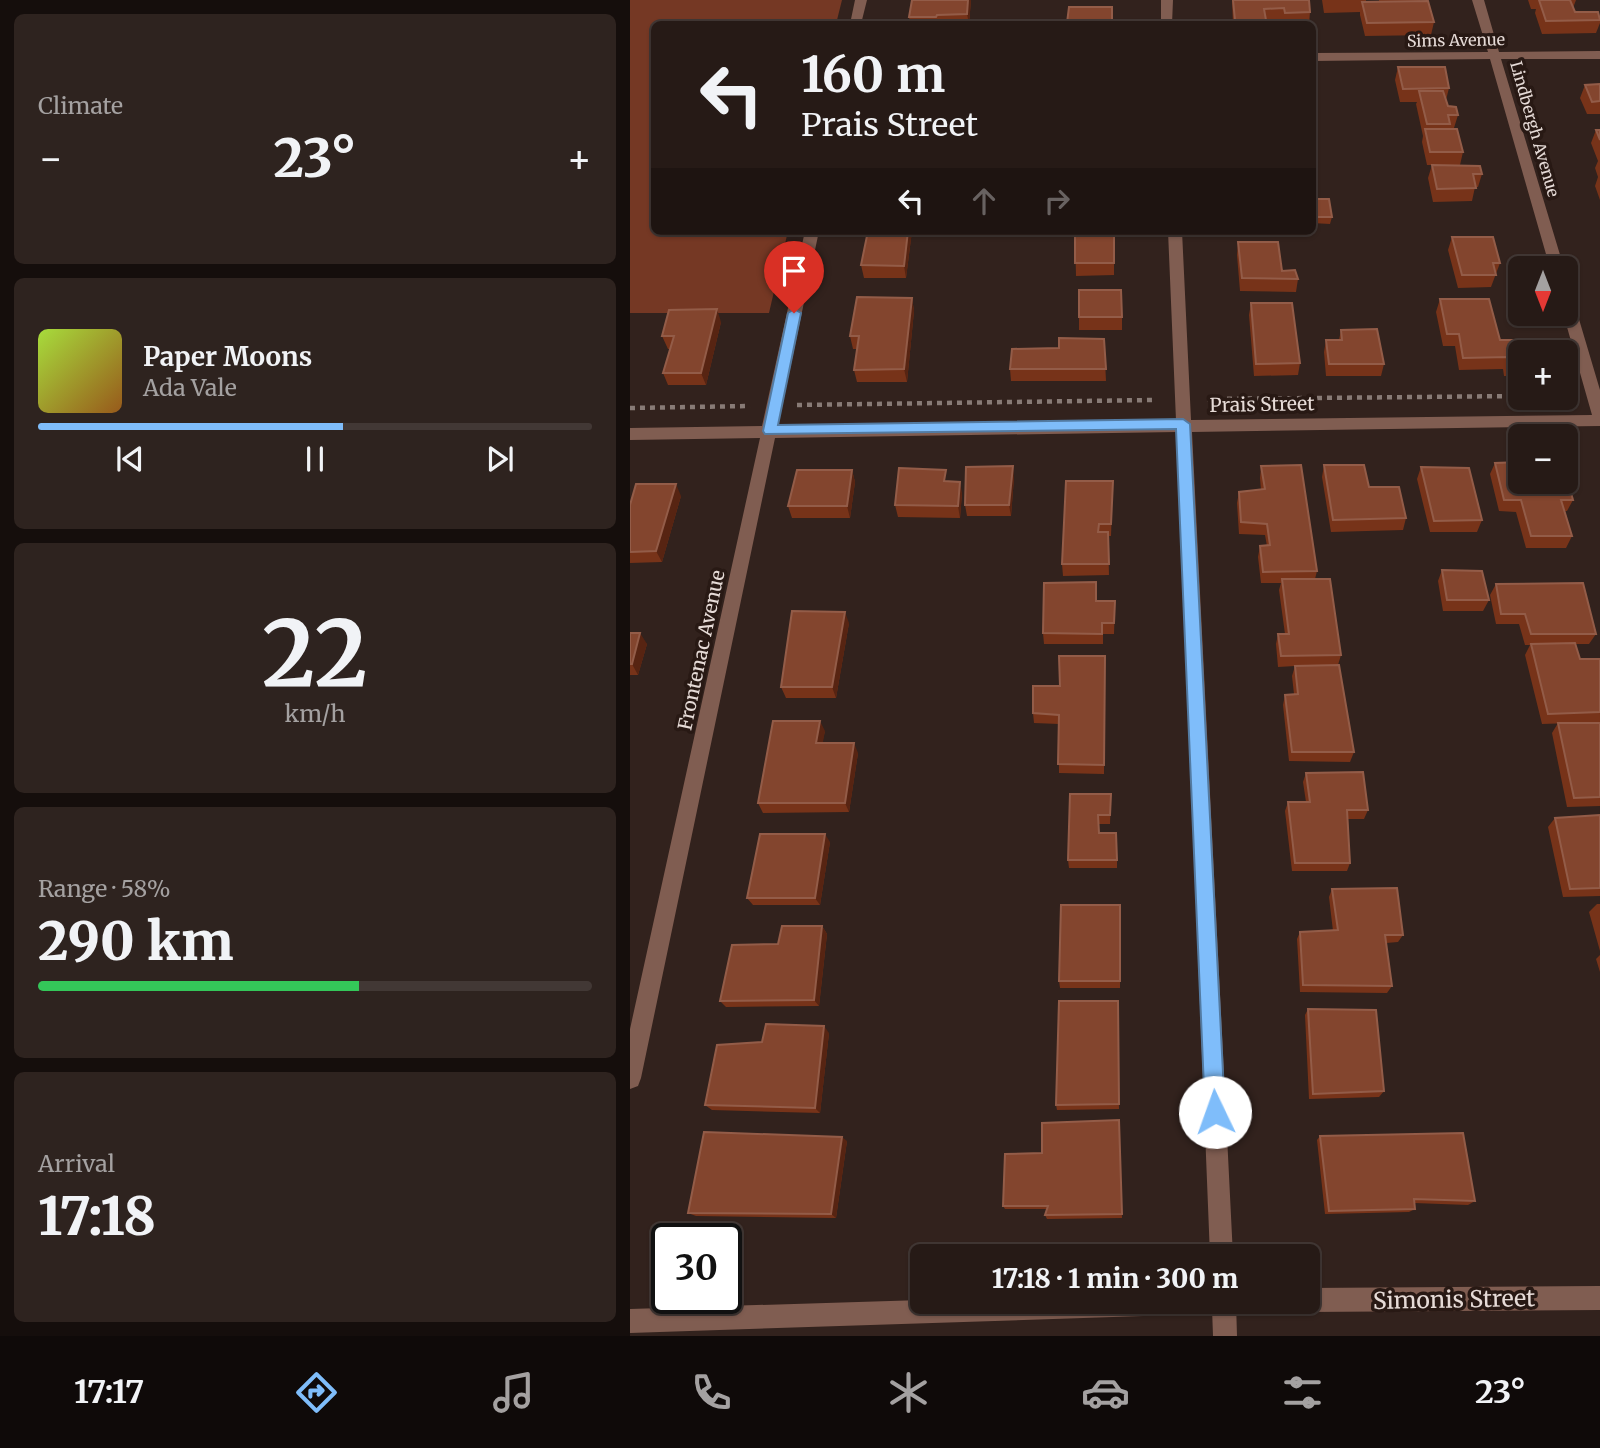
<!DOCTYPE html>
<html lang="en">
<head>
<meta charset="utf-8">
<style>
  :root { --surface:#261a16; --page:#2e231f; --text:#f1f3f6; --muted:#a4a1a1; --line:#423835; --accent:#7fbdfa }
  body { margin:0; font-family:Merriweather,serif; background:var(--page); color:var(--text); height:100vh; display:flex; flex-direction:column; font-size:26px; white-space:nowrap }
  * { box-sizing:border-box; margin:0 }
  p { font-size:23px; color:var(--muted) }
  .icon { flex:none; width:38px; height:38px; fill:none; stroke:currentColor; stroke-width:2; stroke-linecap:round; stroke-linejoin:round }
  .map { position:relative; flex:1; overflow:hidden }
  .details { display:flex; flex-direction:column; gap:14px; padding:14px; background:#150e0c; width:630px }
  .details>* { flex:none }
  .top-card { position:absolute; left:21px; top:21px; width:665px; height:214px; border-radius:10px; box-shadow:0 2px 5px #0004,0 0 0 2px var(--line); background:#261a16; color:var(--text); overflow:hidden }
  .needle { width:46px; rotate:180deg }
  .controls { position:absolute; left:878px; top:256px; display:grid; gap:14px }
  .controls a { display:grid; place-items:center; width:70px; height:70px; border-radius:10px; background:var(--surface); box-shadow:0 2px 5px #0004,0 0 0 2px var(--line); font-size:35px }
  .speed { position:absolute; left:21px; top:1223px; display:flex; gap:14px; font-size:35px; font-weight:700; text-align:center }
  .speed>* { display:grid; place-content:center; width:91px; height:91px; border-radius:50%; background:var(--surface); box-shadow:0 2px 5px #0004,0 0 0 2px var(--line); line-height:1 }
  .speed .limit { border:4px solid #111; border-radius:10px; background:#fff; color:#111 }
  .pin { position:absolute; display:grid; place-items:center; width:60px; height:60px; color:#fff; margin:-72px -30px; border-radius:50% 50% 50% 0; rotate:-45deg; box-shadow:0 0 7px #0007 }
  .pin .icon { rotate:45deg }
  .me { position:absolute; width:77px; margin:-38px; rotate:357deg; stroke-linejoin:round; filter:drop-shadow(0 0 5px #0008) }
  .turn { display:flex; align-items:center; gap:24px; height:147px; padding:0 35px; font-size:32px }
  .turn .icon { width:91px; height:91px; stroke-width:2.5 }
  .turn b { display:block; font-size:49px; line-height:60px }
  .lanes { display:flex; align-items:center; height:66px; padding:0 35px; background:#0003; justify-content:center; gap:35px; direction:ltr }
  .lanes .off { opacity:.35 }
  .big { font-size:52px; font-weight:800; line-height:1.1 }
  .details .tile { flex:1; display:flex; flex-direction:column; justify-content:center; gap:10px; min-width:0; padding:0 24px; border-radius:10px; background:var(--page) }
  .details .dial { align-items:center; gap:0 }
  .dial b { font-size:91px; line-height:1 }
  .song { display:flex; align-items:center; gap:21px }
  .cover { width:84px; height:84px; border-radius:10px; background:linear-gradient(135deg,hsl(80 70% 55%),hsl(30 70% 35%)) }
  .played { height:7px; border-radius:4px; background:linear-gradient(90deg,var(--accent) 55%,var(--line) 55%) }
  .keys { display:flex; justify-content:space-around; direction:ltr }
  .heat { display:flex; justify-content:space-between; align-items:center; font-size:38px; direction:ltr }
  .charge { height:10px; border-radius:5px; background:linear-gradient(90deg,#34c759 58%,var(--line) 0) }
  .trip { position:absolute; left:280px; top:1244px; width:410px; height:70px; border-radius:10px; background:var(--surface); box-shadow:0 2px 5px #0004,0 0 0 2px var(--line); font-weight:800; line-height:70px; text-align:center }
  .dock { display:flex; height:112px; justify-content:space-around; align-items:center; background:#0f0a09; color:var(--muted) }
  .dock .icon { width:49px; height:49px }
  .dock .on { color:var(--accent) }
  .dock b { font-size:32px; color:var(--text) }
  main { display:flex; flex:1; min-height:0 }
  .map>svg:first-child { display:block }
  .green { fill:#753824 }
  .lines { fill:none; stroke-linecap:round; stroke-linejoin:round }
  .path { stroke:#887b76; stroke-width:4.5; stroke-dasharray:5 5; stroke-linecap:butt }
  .minor { fill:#805d51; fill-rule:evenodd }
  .wall { fill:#773319 }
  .shaded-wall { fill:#572412 }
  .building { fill:#83452e; stroke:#935c48; stroke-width:2 }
  .route { fill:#7fbdfa; stroke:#537ba2; stroke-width:2 }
  .labels { text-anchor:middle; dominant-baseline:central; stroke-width:7; stroke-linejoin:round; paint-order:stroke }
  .far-street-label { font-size:16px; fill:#e6dbd7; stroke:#281914 }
  .street-label { font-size:19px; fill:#e6dbd7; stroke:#281914 }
  .near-street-label { font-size:23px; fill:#e6dbd7; stroke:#281914 }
</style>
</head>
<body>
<main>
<section class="details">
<div class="tile"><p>Climate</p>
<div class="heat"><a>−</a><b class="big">23°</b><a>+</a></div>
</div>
<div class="tile">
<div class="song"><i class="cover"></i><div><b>Paper Moons</b><p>Ada Vale</p></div></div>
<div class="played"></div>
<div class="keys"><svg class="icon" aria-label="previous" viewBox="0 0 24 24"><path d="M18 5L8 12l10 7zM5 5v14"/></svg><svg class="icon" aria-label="pause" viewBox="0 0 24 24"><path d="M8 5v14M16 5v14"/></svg><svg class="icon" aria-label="next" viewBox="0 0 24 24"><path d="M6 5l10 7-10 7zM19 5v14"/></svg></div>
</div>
<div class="tile dial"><b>22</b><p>km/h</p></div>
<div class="tile"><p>Range · 58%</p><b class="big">290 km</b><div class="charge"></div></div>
<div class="tile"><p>Arrival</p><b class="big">17:18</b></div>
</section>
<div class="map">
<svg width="970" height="1336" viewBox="0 0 970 1336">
  <rect width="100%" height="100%" fill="#32221d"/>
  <path class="green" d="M0 0H212L206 24H24V231H158L139 313H0Z"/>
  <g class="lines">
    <path class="path" d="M577 399 891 396
      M167 405 523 400
      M0 408 120 406"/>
    <path class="minor" d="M225 0H237L231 24H220Z
      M531 0H543L542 24H531Z
      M842 0H854L869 52 970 51V59H871L934 268H920L860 59 682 61V53L858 52Z
      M175 231H189L148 426 546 420 538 231H552L561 420 962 415 933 313H936V294L943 299 970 390V426L562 432 603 1256H580L547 432 145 438 11 1078 8 1086 0 1089V1029L130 438 0 440V428L132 426Z
      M970 1286V1310L677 1312 669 1308 666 1302H677V1288Z
      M292 1300V1302H606L607 1336H583L582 1308 573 1314 0 1333V1309Z"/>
  </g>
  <path class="wall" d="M282 0H341L339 24H280L279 17Z
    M602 0H679L680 12 679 24H653L652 21H635V24H603Z
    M692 0H736V2H749V0H790V1L804 22 801 35 735 36 730 15V12L694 13Z
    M898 0H946L943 8 945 12 970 18V23L966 33 912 34 905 13 906 9H901Z
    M482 7V24H437V23Z
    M768 67 819 88 816 100 818 106 828 115 824 128 819 129 833 152 830 165H797L792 142 793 136 786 104 787 102H770L765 80Z
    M970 84V114H957L950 98 955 85Z
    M966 130H970V200L965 186 968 177 965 168 968 161 961 143Z
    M802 165 852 174 848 187H845L842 201 803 202 798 178Z
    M682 199 702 217 700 224 682 223Z
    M282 231 276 278H234L231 265Z
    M439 231H475V235H484V275L446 276 445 235H462H440Z
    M610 231H664L663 234H611Z
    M822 237 870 263 861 287 828 288 818 250Z
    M608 242 668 279 666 292 610 291 607 255Z
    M449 290 492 317V330H449Z
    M282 298 284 311 277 382H227L224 370 227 349H223L220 336Z
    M810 299 870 340 891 352V376H874L873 369 829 370 825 346H813L806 312Z
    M621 303 670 363 668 375 624 376 619 315Z
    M91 322 76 385H38L33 373 40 349H38L32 336Z
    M711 330 754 364 751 376H696L694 352 696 340H709Z
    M474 339 476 381H381L380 369 429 348Z
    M865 463 943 500 937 511H935L942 536 936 548H896L886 512 869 511 860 474Z
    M694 465 739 487 776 518 773 530 701 532 692 477Z
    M631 466 687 571 685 579 711 655 708 665 724 752 720 762 659 761 653 705 655 695 664 694 662 676 665 666 648 667 646 644 648 634H655L649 590 651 583H631L628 557 630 546H637L635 535 609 534 607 503 609 492 631 490 630 478Z
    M791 467 852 520 847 532H800L787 479Z
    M222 470 225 482 220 518H162L158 506Z
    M384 478 381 516H337L335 505Z
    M318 481 332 493 330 518 268 517 265 505Z
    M483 481 481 536H478L479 575 433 576 432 564Z
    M51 496 32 562 0 563V505Z
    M812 570 859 600 853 611H813L808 581Z
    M866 584 966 634 959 644H945L950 659H970V722L912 724 895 655 900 645H895L889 624H866L860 595Z
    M467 601H485L484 634H473V644H414L413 633Z
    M219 623 206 698H156L151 687Z
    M0 633 17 644 8 675H0Z
    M475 656 474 774 429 773V724L404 723 403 713 430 686Z
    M928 723H970V806L937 807 922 733Z
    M195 731 192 743 228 753 219 812 133 813 128 803Z
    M676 773 738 810 734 819H718L720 863 717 871H662L655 811 658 802H676L673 782Z
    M481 794 480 824H469V833L487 860V868H439L438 860Z
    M970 815V896L933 897 918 827 925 818Z
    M200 842 190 905H123L117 898Z
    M702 889 773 935 768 942 756 943 762 986 757 993 670 992 667 939 670 932 703 931 699 897Z
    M967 904H970V951L959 912Z
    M490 905V988H430L429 981Z
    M192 926 197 934 189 1006 96 1007 90 1001 148 944Z
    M970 955V972L966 959Z
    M488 1001 489 1109 427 1110 426 1105Z
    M678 1009 754 1091 749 1097 679 1099 675 1015Z
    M199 1033 190 1113 82 1110 75 1105 132 1042Z
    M489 1120 492 1218 417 1219 415 1215 417 1209H375L373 1206 412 1153Z
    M690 1136 845 1201 838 1205 784 1203 785 1209 779 1212 695 1214 687 1140Z
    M217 1141 206 1218 66 1216 58 1213Z"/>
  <path class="shaded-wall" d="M338 0H341L339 24 337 14Z
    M278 231H282L276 278 274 266Z
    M282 298 284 311 277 382 274 369Z
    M87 309 91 322 76 385 71 373Z
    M383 466 384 478 381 516 379 505Z
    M222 470 225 482 220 518 217 506Z
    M330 482 332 493 330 518 328 506Z
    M46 484 51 496 32 562 26 551Z
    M215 612 219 623 206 698 202 687Z
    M10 633 17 644 8 675 2 664Z
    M190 721 195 731 191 753 186 743Z
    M224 743 228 753 219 812 215 803Z
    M195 834 200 842 190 905 185 898Z
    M192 926 197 934 189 1006 184 1000Z
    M194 1026 199 1033 190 1113 185 1108Z
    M212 1137 217 1141 206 1218 201 1214Z"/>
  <path class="building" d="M282 0H338L337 14 307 15 306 17H279Z
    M603 0H679L680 12 655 13 654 8 634 9 636 20H605Z
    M909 0H940L945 12H968L970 20 916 21Z
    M798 1 804 22 737 23 732 2Z
    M439 7H482V23H437Z
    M768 67H815L819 88 773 89Z
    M970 84V101L962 102 955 85Z
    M789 91H813L818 106 826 107 828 115H818L820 124H797Z
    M795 129H827L833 152H800Z
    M966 130H970V140Z
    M802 165 850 166 852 174H843L846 188 807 189Z
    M682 199H699L702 217H682Z
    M238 231H278L274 266 231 265Z
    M445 235H484V263H445Z
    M822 237H863L870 263H863L866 275H832Z
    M608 242H648L652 271 665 270 668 279 612 278Z
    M449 290H491L492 317H449Z
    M227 297 282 298 274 369 224 370 229 336H220Z
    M810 299H859L870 340H898L902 352H891V363L879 364 878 357 833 358 829 334H817Z
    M621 303H662L670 363 626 364Z
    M87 309 71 373H33L44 336H32L39 310Z
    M747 329 754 364H699L696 340H712L711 330Z
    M429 338 474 339 476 369H380L382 349 429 348Z
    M891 462V481H936V475L943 500H931L942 536H901L891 500H874L865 463Z
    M671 465 687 571 633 572 630 546 640 545 637 524 611 522 609 492 635 489 631 466Z
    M694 465H734L739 487H769L776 518 703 520Z
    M383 466 379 505H335L336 467Z
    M791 467 839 468 852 520 804 521Z
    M269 468 316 470 314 481 330 482 328 506 265 505Z
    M167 470H222L217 506H158Z
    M436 481H483L481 524H469L468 532H478L479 564H432Z
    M6 484H46L26 551 0 552V505Z
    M812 570 852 571 859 600H817Z
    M652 579H700L711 655 651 656 648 634H659Z
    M466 582V601H485L484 623H472V634L413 633 414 583Z
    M953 583 966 634H901L895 614H871L866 584Z
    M162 611 215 612 202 687H151Z
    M0 633H10L2 664H0Z
    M945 643 950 659H970V712L918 714 901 644Z
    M429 656H475L474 765 428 764 429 715 403 713V686H430Z
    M709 665 724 752H662L655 695 668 694 665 666Z
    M143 721H190L186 743H224L215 803H128Z
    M928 723H970V797L944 798Z
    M733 772 738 810H717L720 863H665L658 802H680L676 773Z
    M440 794H481L480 815H468L469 833H486L487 860H438Z
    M970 815V888L940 889 925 818Z
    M130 834H195L185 898H117Z
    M767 888 773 935H755L762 986 673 985 670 932 708 930 702 889Z
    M431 905H490V981H429Z
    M152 926H192L184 1000 90 1001 102 945 148 944Z
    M429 1001H488L489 1104 426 1105Z
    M678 1009 746 1010 754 1091 683 1094Z
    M136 1024 194 1026 185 1108 75 1105 87 1045 132 1042Z
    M489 1120 492 1214 415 1215 418 1206H373L375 1154 412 1153V1123Z
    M74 1132 212 1137 201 1214 58 1213Z
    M833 1133 845 1201 784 1199 785 1209 699 1211 690 1136Z"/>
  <path class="route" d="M164 309 171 313 148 425 553 419 560 424 595 1112 592 1119 585 1122 578 1119 575 1112 546 429 135 434 133 431 158 313Z"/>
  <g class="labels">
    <g class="far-street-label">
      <text transform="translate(826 40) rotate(-1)">Sims Avenue</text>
      <text transform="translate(905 129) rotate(74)">Lindbergh Avenue</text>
    </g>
    <g class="street-label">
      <text transform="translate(632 404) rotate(-1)">Prais Street</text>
      <text transform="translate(71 650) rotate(-78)">Frontenac Avenue</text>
    </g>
    <g class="near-street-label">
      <text transform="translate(824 1299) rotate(-1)">Simonis Street</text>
    </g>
  </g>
</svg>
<div class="controls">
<a><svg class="needle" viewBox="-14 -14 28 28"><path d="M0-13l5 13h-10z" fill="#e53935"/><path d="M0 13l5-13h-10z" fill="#a4a1a1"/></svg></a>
<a>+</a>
<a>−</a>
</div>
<div class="speed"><div class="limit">30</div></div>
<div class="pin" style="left:164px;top:313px;background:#d93025"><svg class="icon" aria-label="arrive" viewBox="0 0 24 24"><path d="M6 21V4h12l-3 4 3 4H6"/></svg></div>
<svg class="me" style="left:585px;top:1112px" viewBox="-20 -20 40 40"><circle r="19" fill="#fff"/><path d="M0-13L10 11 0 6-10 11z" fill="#7fbdfa"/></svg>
<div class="trip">17:18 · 1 min · 300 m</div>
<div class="top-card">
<div class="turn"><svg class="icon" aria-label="left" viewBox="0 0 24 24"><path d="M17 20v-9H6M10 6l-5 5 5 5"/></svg><div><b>160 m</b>Prais Street</div></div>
<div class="lanes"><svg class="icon" aria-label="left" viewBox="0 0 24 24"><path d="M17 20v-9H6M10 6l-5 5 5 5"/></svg><svg class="icon off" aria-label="ahead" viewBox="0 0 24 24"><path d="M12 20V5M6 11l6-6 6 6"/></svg><svg class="icon off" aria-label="right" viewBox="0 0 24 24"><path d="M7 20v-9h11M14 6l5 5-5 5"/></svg></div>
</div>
</div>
</main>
<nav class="dock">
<b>17:17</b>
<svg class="icon on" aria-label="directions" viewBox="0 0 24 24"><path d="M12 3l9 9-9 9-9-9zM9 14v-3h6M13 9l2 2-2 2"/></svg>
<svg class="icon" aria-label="music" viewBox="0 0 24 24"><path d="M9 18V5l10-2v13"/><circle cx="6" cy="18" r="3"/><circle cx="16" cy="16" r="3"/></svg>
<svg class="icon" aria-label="phone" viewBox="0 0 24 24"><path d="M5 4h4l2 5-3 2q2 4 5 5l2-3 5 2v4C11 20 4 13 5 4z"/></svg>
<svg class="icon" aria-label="climate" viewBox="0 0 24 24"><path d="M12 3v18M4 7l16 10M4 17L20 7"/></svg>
<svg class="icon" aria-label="car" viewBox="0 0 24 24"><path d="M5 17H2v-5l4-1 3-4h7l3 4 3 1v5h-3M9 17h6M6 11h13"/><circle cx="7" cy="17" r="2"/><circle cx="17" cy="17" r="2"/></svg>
<svg class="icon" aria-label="filters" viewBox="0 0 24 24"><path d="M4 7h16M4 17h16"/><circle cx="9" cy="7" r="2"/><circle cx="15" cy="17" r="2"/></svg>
<b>23°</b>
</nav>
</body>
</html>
